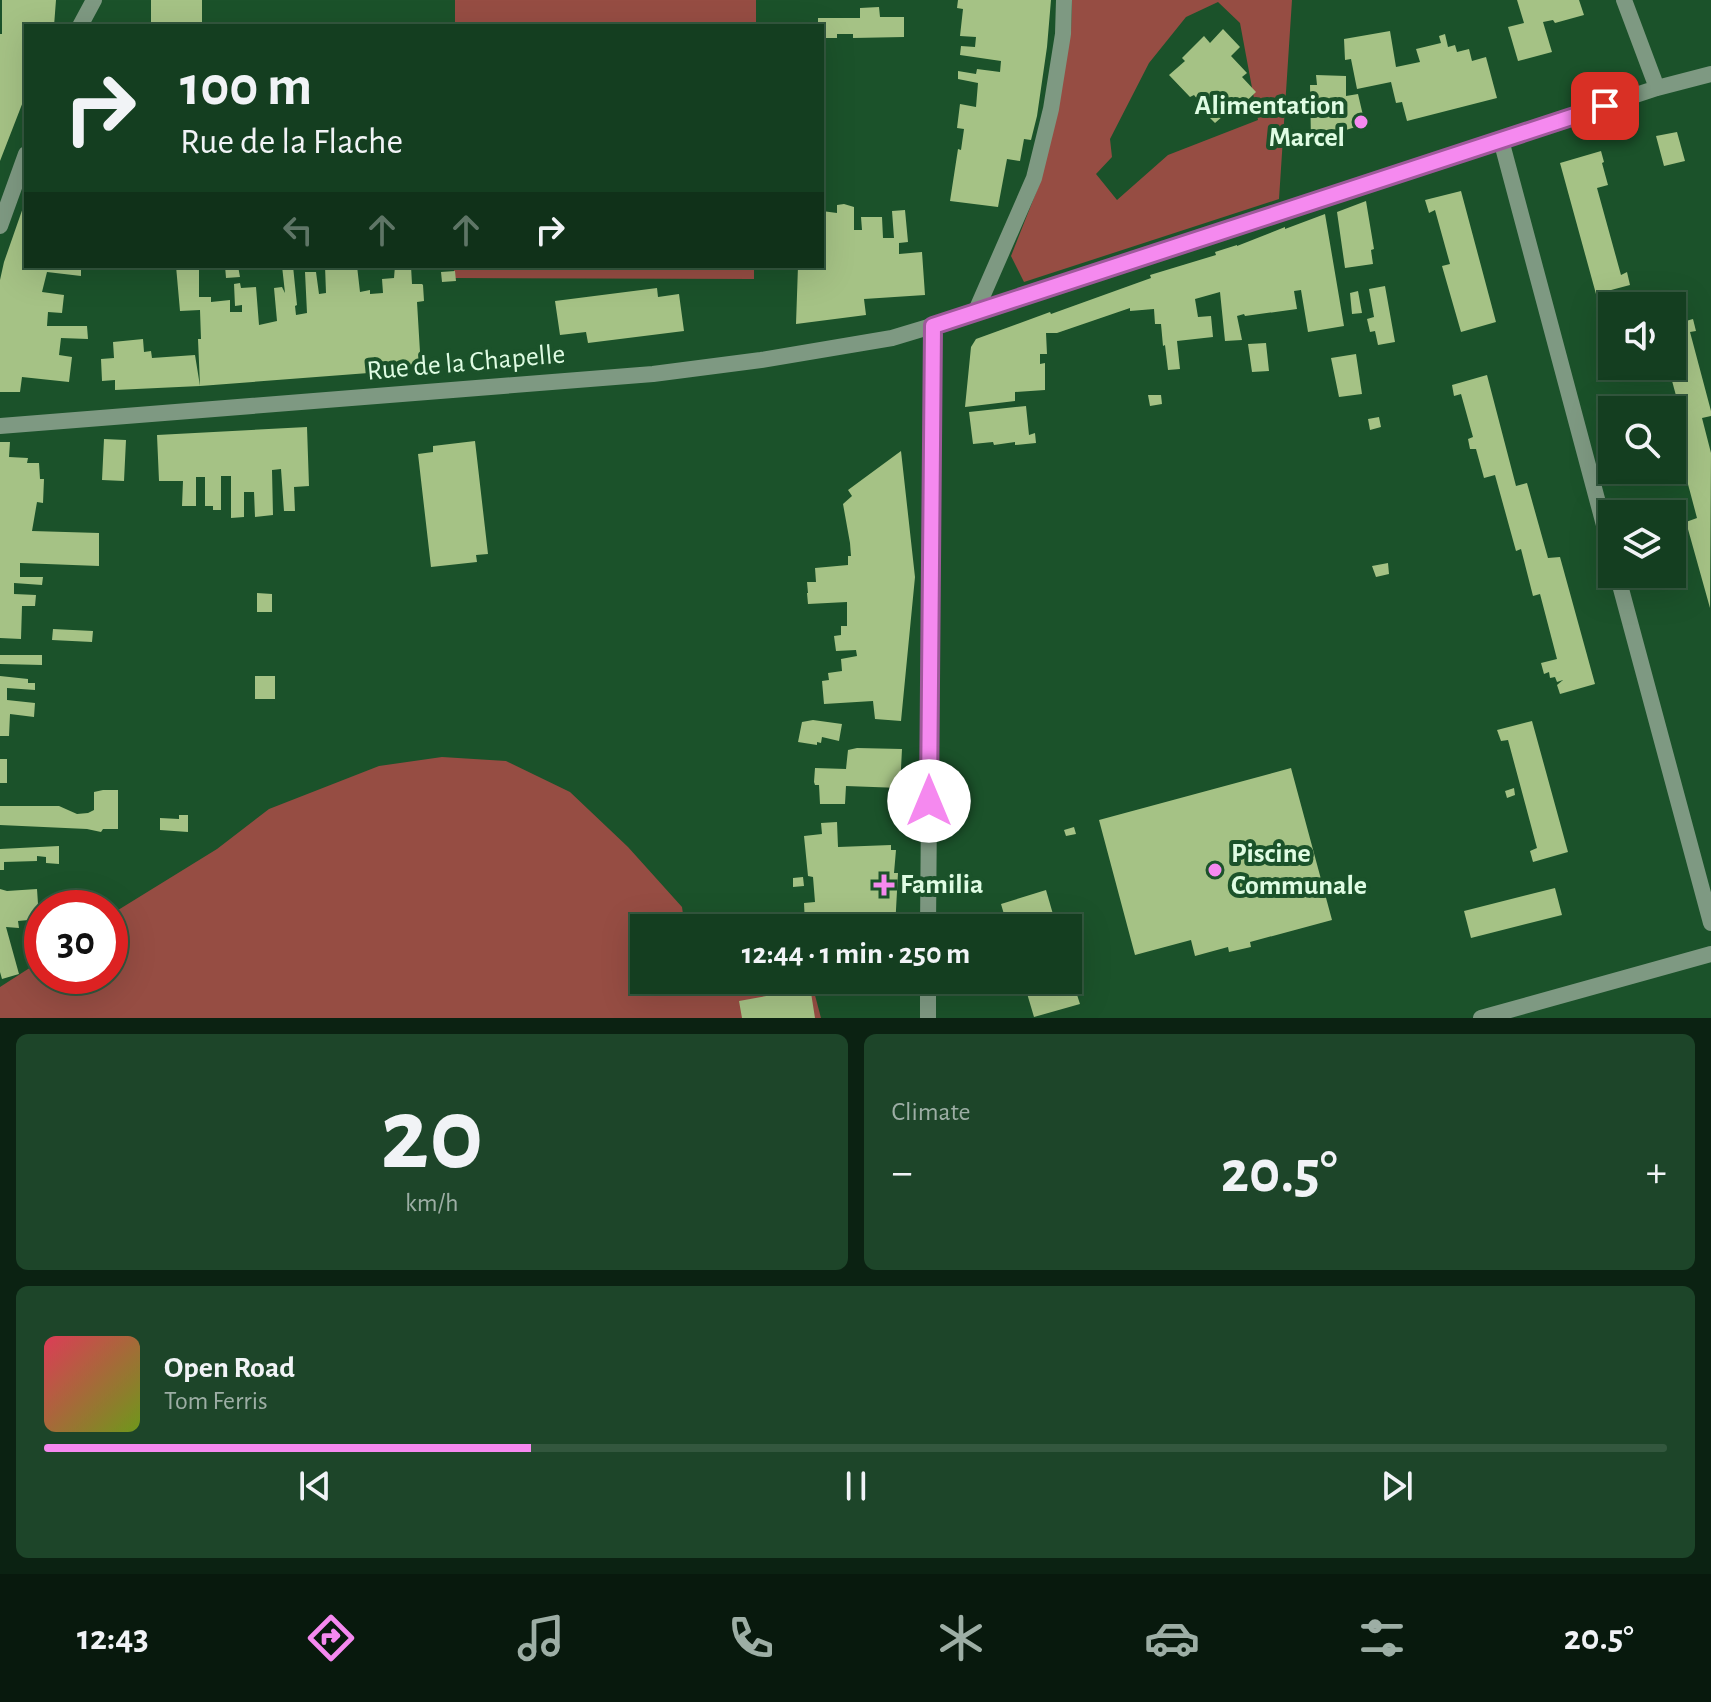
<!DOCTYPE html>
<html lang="en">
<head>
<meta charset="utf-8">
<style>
  :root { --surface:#143e20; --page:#1d4529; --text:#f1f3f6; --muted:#9daea5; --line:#33573e; --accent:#f589ef }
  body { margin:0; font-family:"Alegreya Sans",sans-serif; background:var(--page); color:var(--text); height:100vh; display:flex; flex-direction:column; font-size:30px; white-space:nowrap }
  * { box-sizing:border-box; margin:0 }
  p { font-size:26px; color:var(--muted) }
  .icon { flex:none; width:44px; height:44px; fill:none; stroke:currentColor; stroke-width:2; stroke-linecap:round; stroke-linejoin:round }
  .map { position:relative; height:1018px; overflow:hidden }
  .drawer { display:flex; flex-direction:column; gap:16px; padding:16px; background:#0b2212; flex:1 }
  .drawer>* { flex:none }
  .hud { position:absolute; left:24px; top:24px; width:800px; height:244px; border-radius:0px; box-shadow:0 8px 32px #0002,0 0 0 2px var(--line); background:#143e20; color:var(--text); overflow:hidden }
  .fabs { position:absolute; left:1598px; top:292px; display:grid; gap:16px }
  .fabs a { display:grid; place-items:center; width:88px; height:88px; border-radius:0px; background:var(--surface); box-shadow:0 8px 32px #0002,0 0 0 2px var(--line); font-size:40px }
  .speed { position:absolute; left:24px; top:890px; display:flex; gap:16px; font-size:40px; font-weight:700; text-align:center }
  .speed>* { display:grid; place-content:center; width:104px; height:104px; border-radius:50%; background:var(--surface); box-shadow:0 8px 32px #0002,0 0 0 2px var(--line); line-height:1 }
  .speed .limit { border:12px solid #d22; background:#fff; color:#111 }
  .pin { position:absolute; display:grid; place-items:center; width:68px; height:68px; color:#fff; margin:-34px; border-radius:16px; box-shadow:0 4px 12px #0006 }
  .me { position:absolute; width:88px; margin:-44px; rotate:0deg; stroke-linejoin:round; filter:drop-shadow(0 0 6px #0008) }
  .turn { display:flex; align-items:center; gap:28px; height:168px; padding:0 24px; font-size:36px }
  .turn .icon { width:104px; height:104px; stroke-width:2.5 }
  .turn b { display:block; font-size:56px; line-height:68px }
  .lanes { display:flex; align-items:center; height:76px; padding:0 24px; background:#0003; justify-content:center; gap:40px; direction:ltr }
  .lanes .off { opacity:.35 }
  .big { font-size:60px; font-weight:700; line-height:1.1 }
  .drawer .tile { flex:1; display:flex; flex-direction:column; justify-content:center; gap:12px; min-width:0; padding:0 28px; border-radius:12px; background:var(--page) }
  .drawer .dial { align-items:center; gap:0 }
  .dial b { font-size:104px; line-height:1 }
  .song { display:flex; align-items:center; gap:24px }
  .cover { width:96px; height:96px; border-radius:12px; background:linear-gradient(135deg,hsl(350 70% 55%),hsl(80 70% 35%)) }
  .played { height:8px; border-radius:4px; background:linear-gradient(90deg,var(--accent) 30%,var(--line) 30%) }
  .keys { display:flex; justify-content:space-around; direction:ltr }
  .heat { display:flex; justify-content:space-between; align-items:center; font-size:44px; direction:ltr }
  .drawer .tiles { flex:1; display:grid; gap:16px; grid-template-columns:1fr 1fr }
  .tile:last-child { grid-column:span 2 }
  .trip { position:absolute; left:630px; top:914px; width:452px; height:80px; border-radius:0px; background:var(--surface); box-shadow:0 8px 32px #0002,0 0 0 2px var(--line); font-weight:700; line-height:80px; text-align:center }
  .tab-bar { display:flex; height:128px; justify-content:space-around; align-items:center; background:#08190d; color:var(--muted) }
  .tab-bar .icon { width:56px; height:56px }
  .tab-bar .active { color:var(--accent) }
  .tab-bar b { font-size:36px; color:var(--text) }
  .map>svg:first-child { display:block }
  .green { fill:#964d43; fill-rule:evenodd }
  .building { fill:#a5c285 }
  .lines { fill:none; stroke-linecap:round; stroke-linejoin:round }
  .street { stroke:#7e9982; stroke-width:16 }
  .route-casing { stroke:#9f599b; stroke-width:20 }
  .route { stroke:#f589ef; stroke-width:14 }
  .poi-dot { fill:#f589ef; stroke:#1b522a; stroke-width:3 }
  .labels { text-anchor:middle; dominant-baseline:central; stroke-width:8; stroke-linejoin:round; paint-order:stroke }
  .poi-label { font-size:28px; font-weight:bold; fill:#dffce3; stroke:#1b522a; text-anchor:start }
  .street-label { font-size:28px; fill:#dffce3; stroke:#1b522a }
</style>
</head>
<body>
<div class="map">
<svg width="1711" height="1018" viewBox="0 0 1711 1018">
  <rect width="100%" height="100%" fill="#1b522a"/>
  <path class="green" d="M455 0H756V26H455Z
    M1072 0H1292L1279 199 1024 282 1011 256 1041 180 1071 32ZM1218 2 1240 23 1258 120 1168 155 1117 200 1096 174 1112 157 1110 139 1149 63 1186 17Z
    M454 266H754V279L454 278Z
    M442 757 506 761 570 792 628 847 682 907 685 928H644V980H693L695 985 750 980H811L821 1018H0V987L42 960V976H110V915L217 849 269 809 379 766Z"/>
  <path class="building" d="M2 0H56L54 26H26V94L0 161V34H2Z
    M151 0H202V26H151Z
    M958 0H1051L1047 47 1037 116 1031 140 1024 139 1020 161 1007 159 998 207 950 201 958 149 961 150 964 129 957 128 960 104 976 107 978 83 958 79V71L976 74 977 69 1000 72 1001 61 960 55 961 46 975 47 976 37 960 36 963 9 957 8Z
    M1517 0H1579L1584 15 1555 23 1553 20 1543 22 1552 52 1518 61 1508 27 1524 23Z
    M879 7 880 17H904V37L853 38V34H837V38H822V26H818V18H860V8Z
    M1223 29 1240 47 1231 56 1247 73 1242 77 1256 92 1234 113 1231 109 1215 123 1195 103 1198 100 1194 95 1190 97 1169 75 1185 61 1182 58 1204 36 1210 43Z
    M1390 31 1396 67 1420 62 1416 49 1441 43 1439 36 1445 34 1448 47 1455 45 1457 52 1469 49 1472 61 1486 57 1497 98 1407 121 1402 102 1396 103 1391 82 1357 89 1351 59 1345 60 1344 39Z
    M1316 75 1346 76V96L1358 94 1365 124 1311 141 1310 85H1317Z
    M1677 132 1685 161 1664 166 1656 136Z
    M1601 151 1604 162 1602 163 1608 185 1597 188 1621 275 1627 272 1630 285 1596 294 1560 163Z
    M1461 191 1496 322 1461 332 1442 266 1450 264 1435 210 1429 213 1425 200Z
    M26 199V266H81V276L47 272 42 292 64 295 62 313 48 312 47 326H87L88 339 61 338 59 355 72 357 69 382 22 377 20 392H0V280L4 262Z
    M1366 201 1374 249 1371 250 1373 264 1345 268 1337 212Z
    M844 204 854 207V230H862L861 217H882L883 238H894L892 211 905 210 908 242 899 243V254L922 252 925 295 864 299 866 315 796 324 798 266H822V211L837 213V205Z
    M1325 214 1344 326 1308 332 1301 290 1294 291 1297 309 1245 316 1244 314 1237 316 1242 340 1225 341 1220 292 1195 299 1198 317 1211 316 1213 337 1177 341 1180 369 1168 370 1165 345 1163 346 1161 324H1155L1154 309 1130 311V308L1057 333H1046L1047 354H1040V364L1045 363V390L1015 392V401L965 407 971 347 976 339 1050 312 1051 314 1151 278 1150 275 1216 255 1215 252 1237 245V246L1285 227V229Z
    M176 266H199V297H211V302L230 300V312H242V305L235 306 234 284 240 283 241 288 256 287 259 325 277 321 274 288 282 287 285 293 282 266H293L297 305 295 306 296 315 307 313 305 272H316L319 294 326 293 325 266H357L360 292 370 290V294L383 293 382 279 394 278 395 266H411L412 284H422L423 285 424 301 417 302 421 369 200 386 198 339H201L200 310 180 311Z
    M225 266H238L240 277 226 278Z
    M455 271 456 281 442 282 441 272Z
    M1385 286 1395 342 1378 345 1375 331 1370 332 1367 319 1374 317 1369 289Z
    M657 288 658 297 679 294 684 331 588 343 586 332 560 335 555 301Z
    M1358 291 1362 313 1352 314 1350 293Z
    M1693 319 1696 331 1690 332 1711 411V416L1702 418 1711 453 1710 608 1686 522 1697 518 1677 443 1688 440 1668 366H1672V325Z
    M143 339 144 352 151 351 152 358 195 355 200 386 115 390V380L102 381 101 359 114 358 113 342Z
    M1266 343 1269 371 1252 372 1248 344Z
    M1356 354 1362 394 1339 397 1331 358Z
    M1487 375 1516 486 1527 483 1548 558 1560 557 1595 684 1560 694 1557 685 1563 680 1557 682 1555 677 1550 678 1549 672 1544 674 1541 663 1557 659 1540 594 1533 596 1521 549 1516 551 1495 475 1484 478 1476 449H1470L1468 439 1473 437 1461 394 1454 396 1452 385Z
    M1148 395H1161L1162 404 1150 406Z
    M1026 406 1029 435 1035 433 1036 443 1015 445V442L994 445 993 442 973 444 969 412Z
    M1379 417 1381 427 1370 430 1368 419Z
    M307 427 309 486 294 487 295 511H284L281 469 272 470 273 515 255 517 254 492H244V517L231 518V476H221V510H213V506H205V477H196V506H182L183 481H159L157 435Z
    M104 439 126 440 124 481 102 480Z
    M475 441 488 554 476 555 477 562 431 567 418 454 433 452V446Z
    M0 442H10L9 457 28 458 27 463H39L40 479H44L43 503 37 502 32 531 99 533V566L20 563V577H43L42 585 14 583V594L36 595 35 606H22L21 639 0 638Z
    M901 451 915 577 901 721 875 719 873 701 824 704 822 681 829 680 828 673 842 671 841 659 857 656 856 650 836 651 834 636 841 635V626H847V602L808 604 807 593H808L807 582H816L815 568 848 565V556H851L850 543 843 504 852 496 848 490Z
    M1388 563 1389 574 1376 577 1372 566Z
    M257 593 272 594V612H257Z
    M53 629 93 631 92 642 52 640Z
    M0 655H42V665L0 664Z
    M0 676 28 679V683H35V690L7 688V700L35 703 34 717 10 714 9 736H0Z
    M255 676H275V699H255Z
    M813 720 842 724 839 741 822 737 821 743 817 742V745L798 742 802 722Z
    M1532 721 1568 852 1533 862 1530 851 1537 848 1508 740 1501 741 1497 730Z
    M857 748 902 749 900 788 846 786 845 804H820L819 785H815L814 782 815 768 846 769 848 750Z
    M0 759H7V783H0Z
    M1291 768 1332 920 1250 942 1251 947 1229 952 1228 947 1195 956 1191 940 1135 955 1099 820Z
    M1514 788 1515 795 1507 798 1505 791Z
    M103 790H118V829H103L101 832 87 829 0 825V806H59L77 814 88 813 94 810V792Z
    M179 815H188V832L160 830V818L179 819Z
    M837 822 838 847 891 845V850H896L894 873H898L895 928H852V922L805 924 804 903 815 902 813 877 808 876 804 836 822 834 821 823Z
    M1074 827 1076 834 1066 836 1064 830Z
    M59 846V864L46 863V857L37 856V861L4 862V870H0V849Z
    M803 877 804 886 793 887V878Z
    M1555 888 1562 915 1471 938 1464 911Z
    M0 889 7 891 37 889 39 919 18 921 19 928 6 927 19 974 2 979 0 972Z
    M1046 890 1057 928H1008L1001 904Z
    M1068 967 1080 1004 1034 1017 1023 980H1068Z
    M787 980H809L815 1018H742L739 1001 789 992Z"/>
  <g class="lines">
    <path class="street" d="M1624 0 1657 88
      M80 26 94 0
      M1501 140 1612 555
      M0 226 26 154
      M975 313 1034 178 1051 109 1063 34 1064 0
      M0 426 653 374 761 360 892 338 975 313 1657 88 1711 74
      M1617 574 1711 923
      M928 928 933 326
      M928 1018V980
      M1481 1018 1711 954"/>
  </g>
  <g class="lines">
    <defs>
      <path id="route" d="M929 801 933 326 1605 106"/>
    </defs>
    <use href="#route" class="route-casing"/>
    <use href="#route" class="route"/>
  </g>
  <g class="poi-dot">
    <circle cx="1361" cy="122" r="8"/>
    <circle cx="1215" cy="870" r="8"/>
    <path d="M880 873h8v8h8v8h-8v8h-8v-8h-8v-8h8z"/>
  </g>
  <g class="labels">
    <g class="poi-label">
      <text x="1345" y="106" text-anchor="end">Alimentation<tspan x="1345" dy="32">Marcel</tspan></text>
      <text x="1231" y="854">Piscine<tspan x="1231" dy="32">Communale</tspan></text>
      <text x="900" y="885">Familia</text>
    </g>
    <g class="street-label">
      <text transform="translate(466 363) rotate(-5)">Rue de la Chapelle</text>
    </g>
  </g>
</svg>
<div class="fabs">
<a><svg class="icon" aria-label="sound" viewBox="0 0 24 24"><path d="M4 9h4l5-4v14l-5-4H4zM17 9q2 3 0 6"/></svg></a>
<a><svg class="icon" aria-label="search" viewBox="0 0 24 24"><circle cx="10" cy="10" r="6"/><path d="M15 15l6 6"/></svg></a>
<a><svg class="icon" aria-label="layers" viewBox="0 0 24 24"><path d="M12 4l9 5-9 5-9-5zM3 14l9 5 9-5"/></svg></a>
</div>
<div class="speed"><div class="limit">30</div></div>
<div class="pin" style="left:1605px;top:106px;background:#d93025"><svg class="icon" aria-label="arrive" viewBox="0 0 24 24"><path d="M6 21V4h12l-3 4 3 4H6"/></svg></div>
<svg class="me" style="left:929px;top:801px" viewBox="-20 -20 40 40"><circle r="19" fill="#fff"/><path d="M0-13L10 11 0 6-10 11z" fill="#f589ef"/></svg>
<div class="trip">12:44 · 1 min · 250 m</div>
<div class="hud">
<div class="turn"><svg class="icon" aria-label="right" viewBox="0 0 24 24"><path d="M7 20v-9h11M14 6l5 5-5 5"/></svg><div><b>100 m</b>Rue de la Flache</div></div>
<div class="lanes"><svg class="icon off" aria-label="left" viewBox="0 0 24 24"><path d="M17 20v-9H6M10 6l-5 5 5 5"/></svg><svg class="icon off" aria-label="ahead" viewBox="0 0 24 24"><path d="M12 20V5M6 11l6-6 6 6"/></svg><svg class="icon off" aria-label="ahead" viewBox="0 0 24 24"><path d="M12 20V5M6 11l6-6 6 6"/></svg><svg class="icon" aria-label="right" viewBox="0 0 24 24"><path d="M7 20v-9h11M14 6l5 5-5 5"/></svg></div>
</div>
</div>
<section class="drawer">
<div class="tiles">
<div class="tile dial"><b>20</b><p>km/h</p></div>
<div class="tile"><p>Climate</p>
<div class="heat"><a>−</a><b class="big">20.5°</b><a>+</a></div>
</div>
<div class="tile">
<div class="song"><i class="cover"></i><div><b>Open Road</b><p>Tom Ferris</p></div></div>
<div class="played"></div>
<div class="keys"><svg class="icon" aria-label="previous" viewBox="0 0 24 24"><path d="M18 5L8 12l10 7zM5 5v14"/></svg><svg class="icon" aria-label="pause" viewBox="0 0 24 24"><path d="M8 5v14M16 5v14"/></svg><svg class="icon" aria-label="next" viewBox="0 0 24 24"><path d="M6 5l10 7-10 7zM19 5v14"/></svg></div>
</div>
</div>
</section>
<nav class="tab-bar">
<b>12:43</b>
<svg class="icon active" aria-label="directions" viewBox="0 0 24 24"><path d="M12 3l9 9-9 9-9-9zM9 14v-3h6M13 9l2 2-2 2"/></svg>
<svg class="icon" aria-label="music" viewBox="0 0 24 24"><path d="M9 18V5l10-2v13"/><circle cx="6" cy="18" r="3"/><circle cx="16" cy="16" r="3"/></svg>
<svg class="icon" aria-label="phone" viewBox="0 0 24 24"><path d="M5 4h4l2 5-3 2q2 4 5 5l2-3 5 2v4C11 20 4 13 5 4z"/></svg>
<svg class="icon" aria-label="climate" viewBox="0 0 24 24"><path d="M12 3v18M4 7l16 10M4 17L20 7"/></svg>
<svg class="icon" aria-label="car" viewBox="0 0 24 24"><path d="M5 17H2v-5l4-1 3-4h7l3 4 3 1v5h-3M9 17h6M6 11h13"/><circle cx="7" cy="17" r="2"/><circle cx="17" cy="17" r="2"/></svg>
<svg class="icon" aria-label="filters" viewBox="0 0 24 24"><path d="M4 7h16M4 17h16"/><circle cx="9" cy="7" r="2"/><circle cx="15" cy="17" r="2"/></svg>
<b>20.5°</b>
</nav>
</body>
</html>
